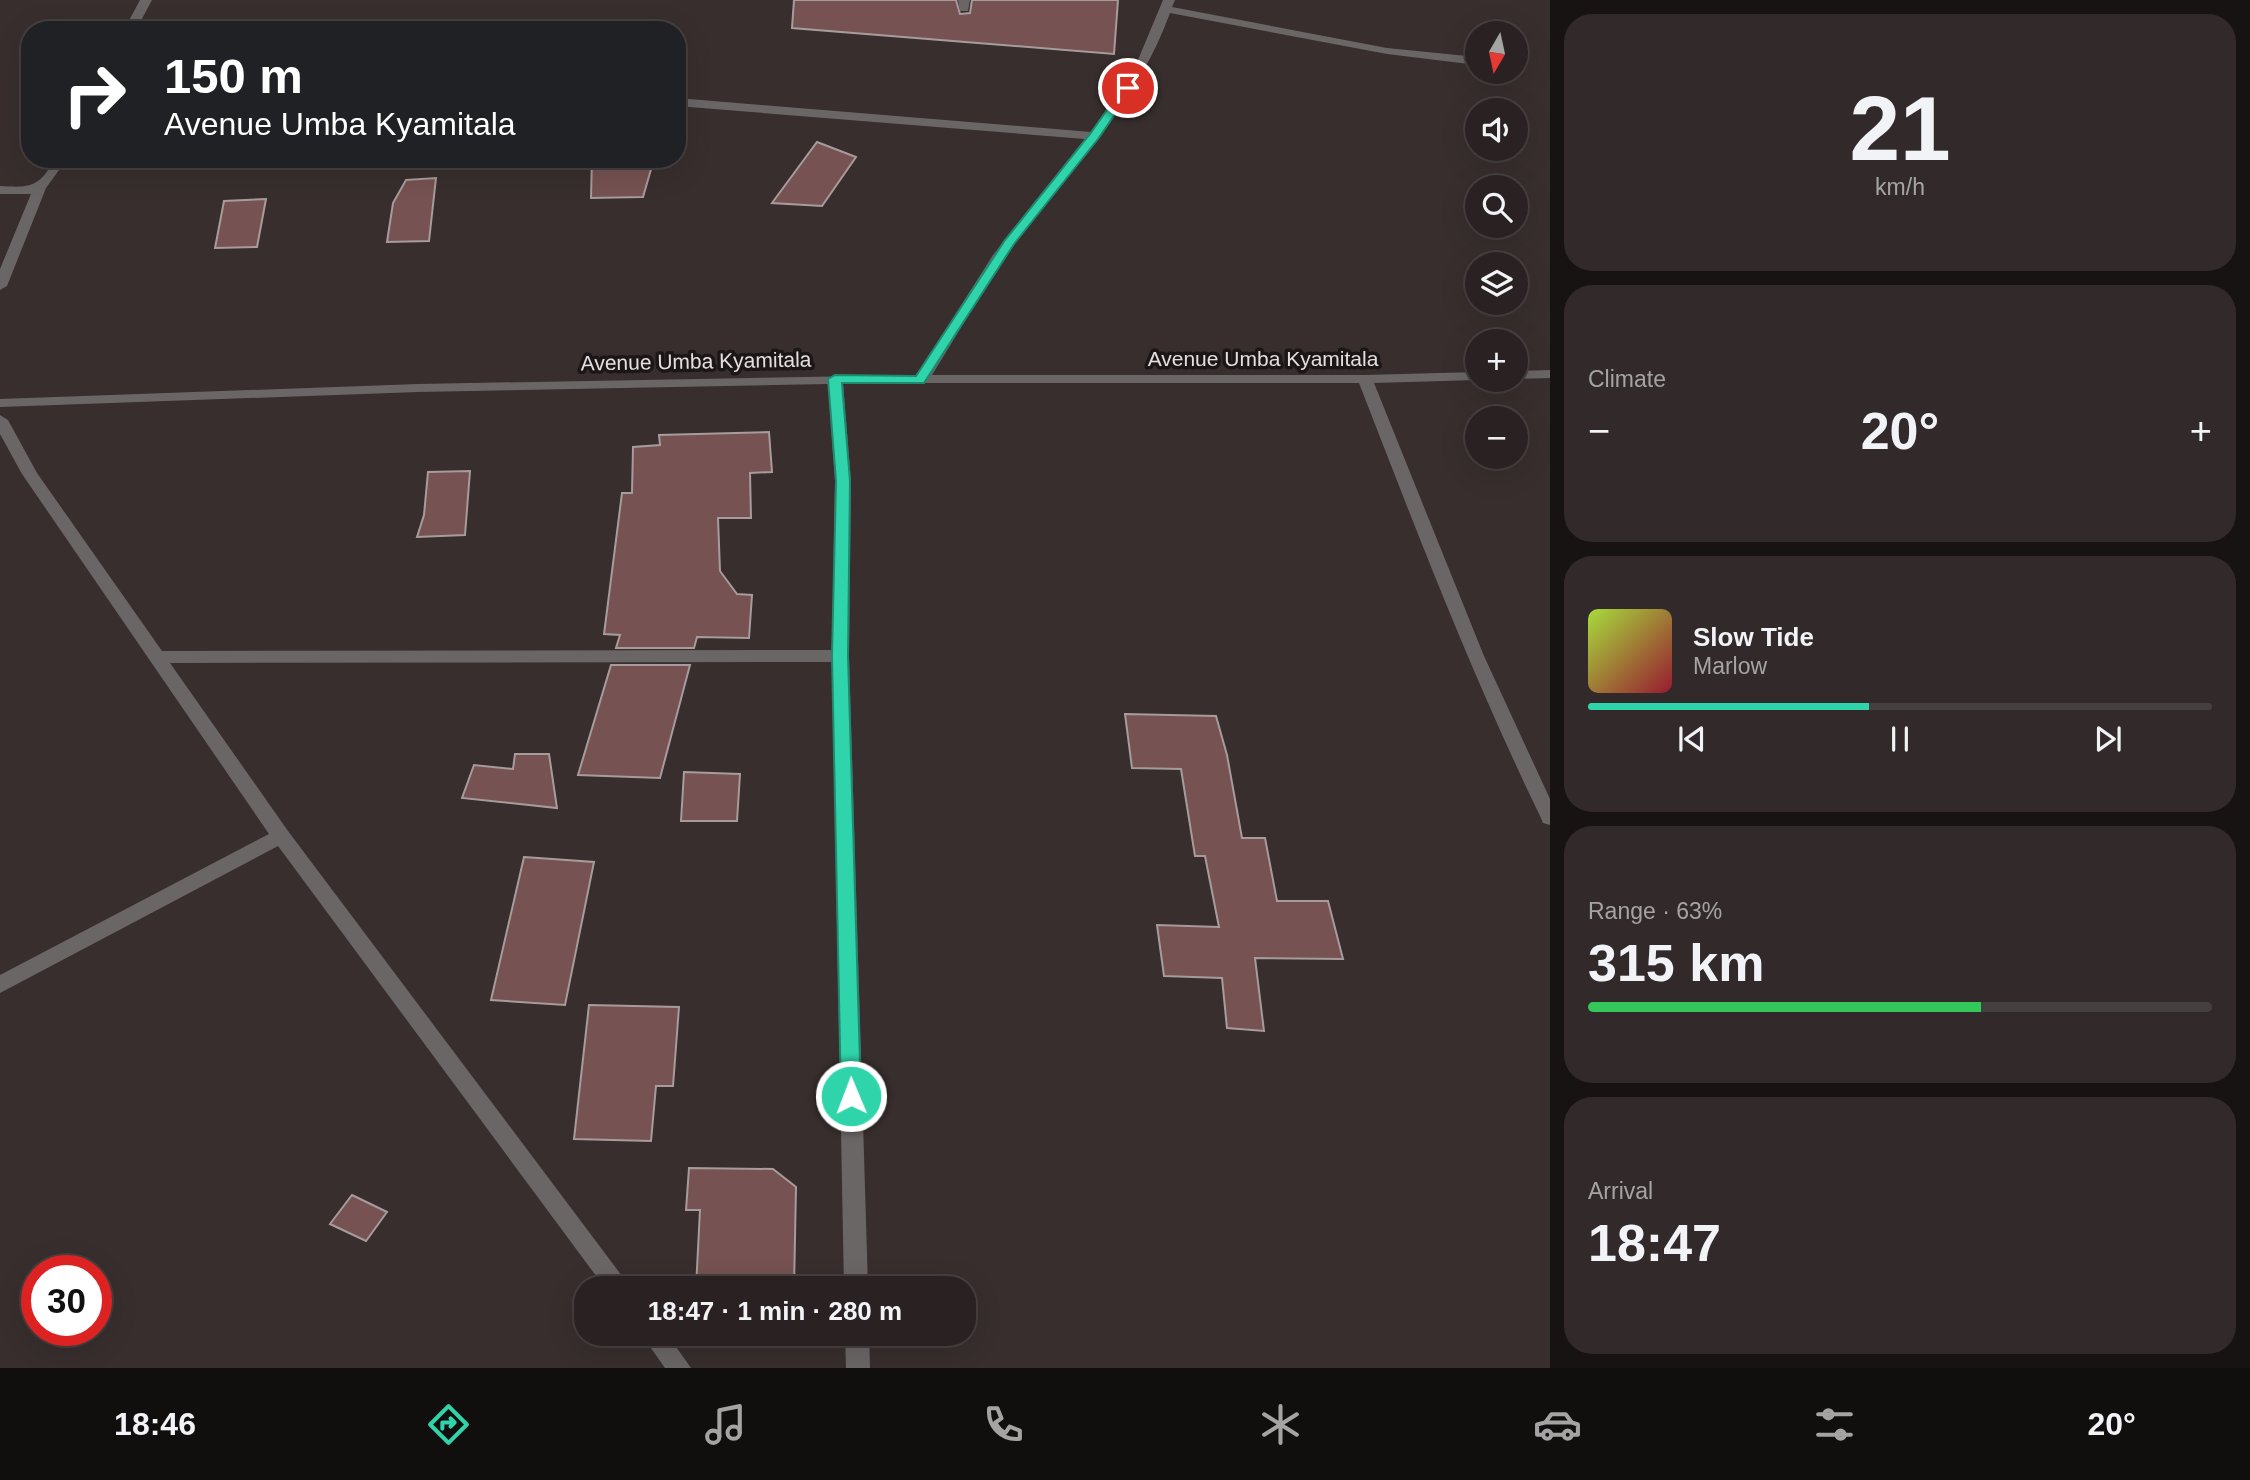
<!DOCTYPE html>
<html lang="en">
<head>
<meta charset="utf-8">
<style>
  :root { --surface:#2a2222; --page:#322a2a; --text:#f1f3f6; --muted:#a5a4a5; --line:#463f40; --accent:#2fd4aa }
  body { margin:0; font-family:Arial,sans-serif; background:var(--page); color:var(--text); height:100vh; display:flex; flex-direction:column; font-size:26px; white-space:nowrap }
  * { box-sizing:border-box; margin:0 }
  p { font-size:23px; color:var(--muted) }
  .icon { flex:none; width:38px; height:38px; fill:none; stroke:currentColor; stroke-width:2; stroke-linecap:round; stroke-linejoin:round }
  .map { position:relative; flex:1; overflow:hidden }
  .sheet { display:flex; flex-direction:column; gap:14px; padding:14px; background:#171313; width:700px }
  .sheet>* { flex:none }
  .top-card { position:absolute; left:21px; top:21px; width:665px; height:147px; border-radius:28px; box-shadow:0 7px 28px #0002,0 0 0 2px var(--line); background:#202124; color:#fff; overflow:hidden }
  .needle { width:46px; rotate:189deg }
  .tools { position:absolute; left:1465px; top:21px; display:grid; gap:14px }
  .tools a { display:grid; place-items:center; width:63px; height:63px; border-radius:50%; background:var(--surface); box-shadow:0 7px 28px #0002,0 0 0 2px var(--line); font-size:35px }
  .speed { position:absolute; left:21px; top:1255px; display:flex; gap:14px; font-size:35px; font-weight:700; text-align:center }
  .speed>* { display:grid; place-content:center; width:91px; height:91px; border-radius:50%; background:var(--surface); box-shadow:0 7px 28px #0002,0 0 0 2px var(--line); line-height:1 }
  .speed .limit { border:10px solid #d22; background:#fff; color:#111 }
  .pin { position:absolute; display:grid; place-items:center; width:60px; height:60px; color:#fff; margin:-30px; border:4px solid #fff; border-radius:50%; box-shadow:0 2px 7px #0007 }
  .me { position:absolute; width:77px; margin:-38px; rotate:359deg; stroke-linejoin:round; filter:drop-shadow(0 0 5px #0008) }
  .turn { display:flex; align-items:center; gap:24px; height:147px; padding:0 28px; font-size:32px }
  .turn .icon { width:91px; height:91px; stroke-width:2.5 }
  .turn b { display:block; font-size:49px; line-height:60px }
  .big { font-size:52px; font-weight:700; line-height:1.1 }
  .sheet .card { flex:1; display:flex; flex-direction:column; justify-content:center; gap:10px; min-width:0; padding:0 24px; border-radius:28px; background:var(--page) }
  .sheet .dial { align-items:center; gap:0 }
  .dial b { font-size:91px; line-height:1 }
  .song { display:flex; align-items:center; gap:21px }
  .cover { width:84px; height:84px; border-radius:10px; background:linear-gradient(135deg,hsl(80 70% 55%),hsl(350 70% 35%)) }
  .played { height:7px; border-radius:4px; background:linear-gradient(90deg,var(--accent) 45%,var(--line) 45%) }
  .keys { display:flex; justify-content:space-around; direction:ltr }
  .heat { display:flex; justify-content:space-between; align-items:center; font-size:38px; direction:ltr }
  .charge { height:10px; border-radius:5px; background:linear-gradient(90deg,#34c759 63%,var(--line) 0) }
  .trip { position:absolute; left:574px; top:1276px; width:402px; height:70px; border-radius:28px; background:var(--surface); box-shadow:0 7px 28px #0002,0 0 0 2px var(--line); font-weight:700; line-height:70px; text-align:center }
  .menu { display:flex; height:112px; justify-content:space-around; align-items:center; background:#110e0e; color:var(--muted) }
  .menu .icon { width:49px; height:49px }
  .menu .selected { color:var(--accent) }
  .menu b { font-size:32px; color:var(--text) }
  main { display:flex; flex:1; min-height:0 }
  .map>svg:first-child { display:block }
  .building { fill:#765252; stroke:#a79b9b; stroke-width:2 }
  .lines { fill:none; stroke-linecap:round; stroke-linejoin:round }
  .minor { fill:#6b6666; fill-rule:evenodd }
  .route { fill:#2fd4aa; stroke:#1f8a6e; stroke-width:2 }
  .labels { text-anchor:middle; dominant-baseline:central; stroke-width:7; stroke-linejoin:round; paint-order:stroke }
  .street-label { font-size:21px; fill:#e4dede; stroke:#1c1717 }
</style>
</head>
<body>
<main>
<div class="map">
<svg width="1550" height="1368" viewBox="0 0 1550 1368">
  <rect width="100%" height="100%" fill="#382e2e"/>
  <path class="building" d="M794 0H956L960 14 970 13 972 0H1118L1114 54 792 28Z
    M817 142 856 157 822 206 772 203Z
    M592 159H654L643 197 591 198Z
    M436 178 429 241 387 242 393 203 406 180Z
    M266 199 257 247 215 248 224 201Z
    M769 432 772 472 750 473 751 518H718L720 571 737 594 752 595 749 638 697 637 694 648H616L620 635 604 634 622 493H632L633 447 660 445 659 435Z
    M470 471 465 535 417 537 424 515 428 472Z
    M611 665H690L660 778 578 775Z
    M1125 714 1216 716 1227 755 1242 838H1265L1277 901H1328L1343 959 1255 958 1264 1031 1227 1028 1222 978 1164 976 1157 925 1219 927 1205 856H1195L1181 769 1132 768Z
    M515 754H549L557 808 462 798 474 765 513 769Z
    M684 772 740 774 737 821H681Z
    M524 857 594 862 565 1005 491 1000Z
    M589 1005 679 1007 673 1086H656L651 1141 574 1139Z
    M689 1168 773 1169 796 1187 794 1288H696L700 1210H686Z
    M352 1195 387 1212 366 1241 330 1224Z"/>
  <g class="lines">
    <path class="minor" d="M140 0H152L136 30H124Z
      M958 0H970L968 11H960Z
      M1163 0H1175L1172 7 1387 48 1477 57V65L1387 54 1170 13C1138 102 1071 169 1015 243 984 285 960 331 932 375H1365L1477 372V380H1480H1477L1374 383 1484 656 1550 799V825L1543 823 1541 818C1472 676 1416 530 1359 383H843L851 481 849 656 868 1288H844L832 662 170 663 288 831 631 1288H605L278 846 0 993V975L269 834 22 474 0 434V415L8 420 37 473 162 651 832 650 835 481 828 384 418 392 0 407V399L418 384 917 375 993 255 1085 139 677 106V98L1091 132 1135 67Z
      M55 159H67L46 188 7 286 0 290V269L31 194H0V186C31 188 39 187 55 159Z
      M1550 370V378L1516 379V371Z
      M641 1334H667L691 1368H665Z
      M845 1334H869L870 1368H846Z"/>
  </g>
  <path class="route" d="M1124 86 1133 88 1098 139 1014 244 924 383H842L850 481 848 656 861 1096 858 1101 851 1104 844 1101 841 1096 832 656 836 481 828 379 835 375 916 376 1005 240 1090 134Z"/>
  <g class="labels">
    <g class="street-label">
      <text x="1263" y="358">Avenue Umba Kyamitala</text>
      <text transform="translate(696 361) rotate(-1)">Avenue Umba Kyamitala</text>
    </g>
  </g>
</svg>
<div class="tools">
<a><svg class="needle" viewBox="-14 -14 28 28"><path d="M0-13l5 13h-10z" fill="#e53935"/><path d="M0 13l5-13h-10z" fill="#a5a4a5"/></svg></a>
<a><svg class="icon" aria-label="sound" viewBox="0 0 24 24"><path d="M4 9h4l5-4v14l-5-4H4zM17 9q2 3 0 6"/></svg></a>
<a><svg class="icon" aria-label="search" viewBox="0 0 24 24"><circle cx="10" cy="10" r="6"/><path d="M15 15l6 6"/></svg></a>
<a><svg class="icon" aria-label="layers" viewBox="0 0 24 24"><path d="M12 4l9 5-9 5-9-5zM3 14l9 5 9-5"/></svg></a>
<a>+</a>
<a>−</a>
</div>
<div class="speed"><div class="limit">30</div></div>
<div class="pin" style="left:1128px;top:88px;background:#d93025"><svg class="icon" aria-label="arrive" viewBox="0 0 24 24"><path d="M6 21V4h12l-3 4 3 4H6"/></svg></div>
<svg class="me" style="left:851px;top:1096px" viewBox="-20 -20 40 40"><circle r="17" fill="#2fd4aa" stroke="#fff" stroke-width="3"/><path d="M0-11L8 9 0 5-8 9z" fill="#fff"/></svg>
<div class="trip">18:47 · 1 min · 280 m</div>
<div class="top-card">
<div class="turn"><svg class="icon" aria-label="right" viewBox="0 0 24 24"><path d="M7 20v-9h11M14 6l5 5-5 5"/></svg><div><b>150 m</b>Avenue Umba Kyamitala</div></div>
</div>
</div>
<section class="sheet">
<div class="card dial"><b>21</b><p>km/h</p></div>
<div class="card"><p>Climate</p>
<div class="heat"><a>−</a><b class="big">20°</b><a>+</a></div>
</div>
<div class="card">
<div class="song"><i class="cover"></i><div><b>Slow Tide</b><p>Marlow</p></div></div>
<div class="played"></div>
<div class="keys"><svg class="icon" aria-label="previous" viewBox="0 0 24 24"><path d="M18 5L8 12l10 7zM5 5v14"/></svg><svg class="icon" aria-label="pause" viewBox="0 0 24 24"><path d="M8 5v14M16 5v14"/></svg><svg class="icon" aria-label="next" viewBox="0 0 24 24"><path d="M6 5l10 7-10 7zM19 5v14"/></svg></div>
</div>
<div class="card"><p>Range · 63%</p><b class="big">315 km</b><div class="charge"></div></div>
<div class="card"><p>Arrival</p><b class="big">18:47</b></div>
</section>
</main>
<nav class="menu">
<b>18:46</b>
<svg class="icon selected" aria-label="directions" viewBox="0 0 24 24"><path d="M12 3l9 9-9 9-9-9zM9 14v-3h6M13 9l2 2-2 2"/></svg>
<svg class="icon" aria-label="music" viewBox="0 0 24 24"><path d="M9 18V5l10-2v13"/><circle cx="6" cy="18" r="3"/><circle cx="16" cy="16" r="3"/></svg>
<svg class="icon" aria-label="phone" viewBox="0 0 24 24"><path d="M5 4h4l2 5-3 2q2 4 5 5l2-3 5 2v4C11 20 4 13 5 4z"/></svg>
<svg class="icon" aria-label="climate" viewBox="0 0 24 24"><path d="M12 3v18M4 7l16 10M4 17L20 7"/></svg>
<svg class="icon" aria-label="car" viewBox="0 0 24 24"><path d="M5 17H2v-5l4-1 3-4h7l3 4 3 1v5h-3M9 17h6M6 11h13"/><circle cx="7" cy="17" r="2"/><circle cx="17" cy="17" r="2"/></svg>
<svg class="icon" aria-label="filters" viewBox="0 0 24 24"><path d="M4 7h16M4 17h16"/><circle cx="9" cy="7" r="2"/><circle cx="15" cy="17" r="2"/></svg>
<b>20°</b>
</nav>
</body>
</html>
